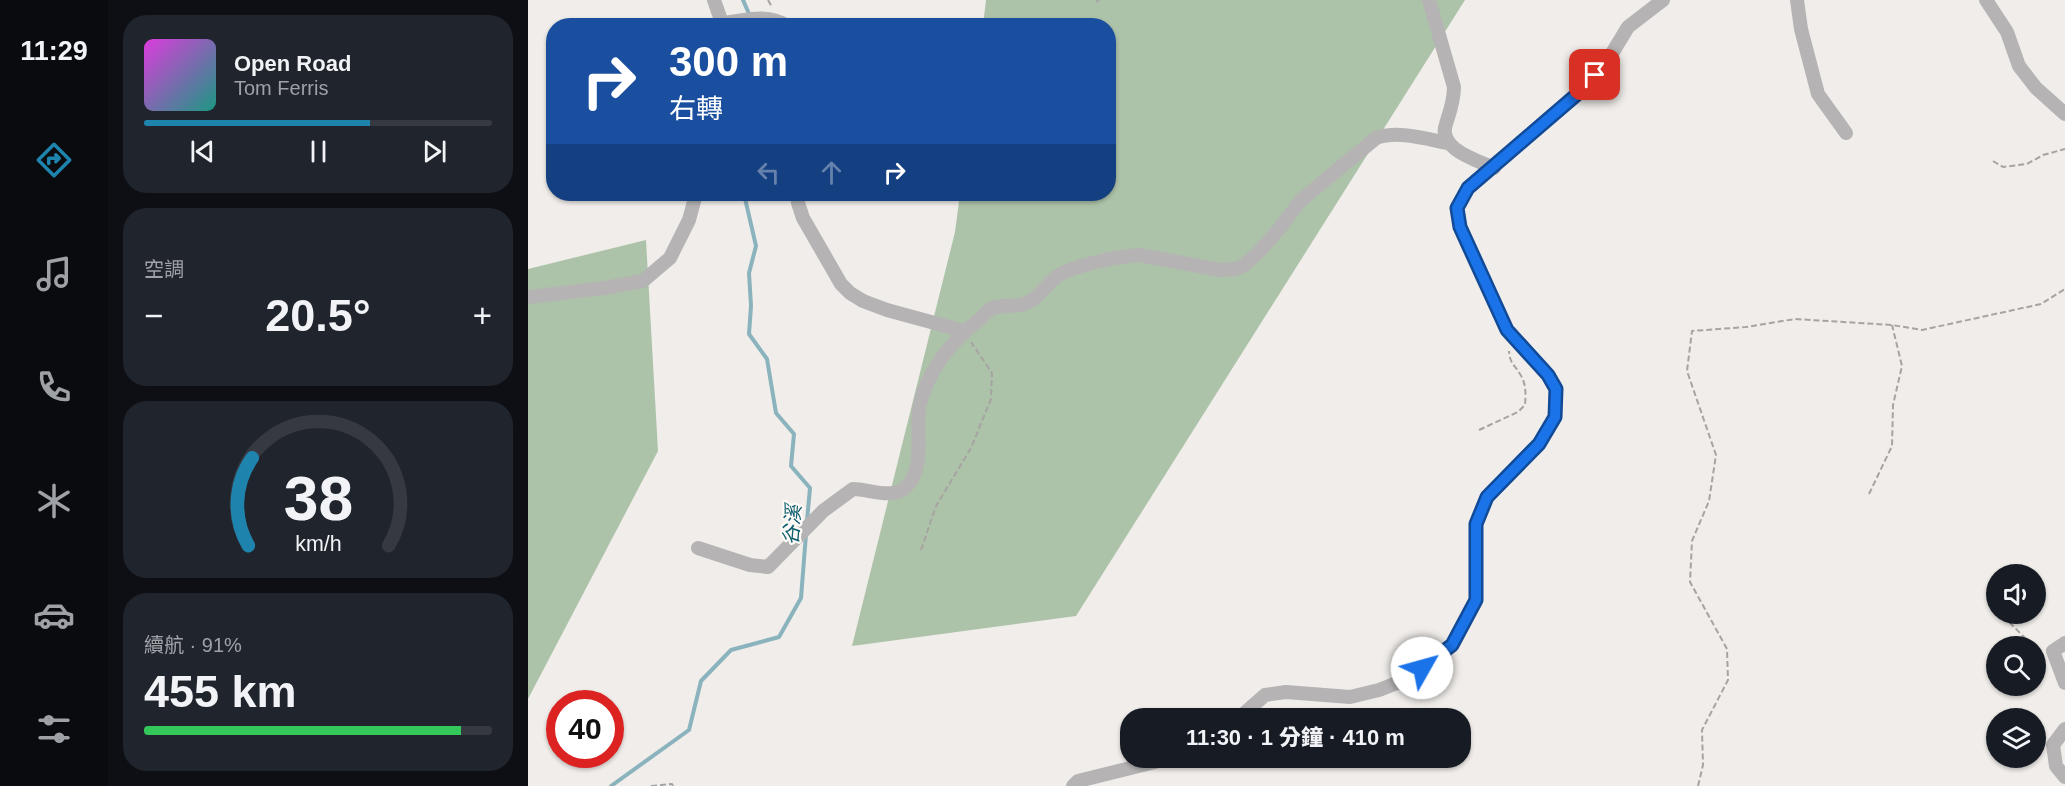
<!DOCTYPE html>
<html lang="zh-TW">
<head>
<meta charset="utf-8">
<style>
  :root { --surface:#171b24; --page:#20242c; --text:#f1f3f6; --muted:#9ea1a6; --line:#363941; --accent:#1e84ad }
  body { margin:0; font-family:Helvetica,"Noto Sans TC",sans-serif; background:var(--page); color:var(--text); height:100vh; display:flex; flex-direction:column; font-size:22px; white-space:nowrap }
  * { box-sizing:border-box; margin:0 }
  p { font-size:20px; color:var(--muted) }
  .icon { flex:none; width:33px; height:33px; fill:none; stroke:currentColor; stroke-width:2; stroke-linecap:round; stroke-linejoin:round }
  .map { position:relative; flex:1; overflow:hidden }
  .sheet { display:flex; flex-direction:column; gap:15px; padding:15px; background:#0d0f14; width:420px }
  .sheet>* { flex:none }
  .banner { position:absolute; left:18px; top:18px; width:570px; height:183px; border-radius:24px; box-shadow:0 2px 4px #0004; background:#1a4fa0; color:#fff; overflow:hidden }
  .controls { position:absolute; left:1458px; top:564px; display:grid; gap:12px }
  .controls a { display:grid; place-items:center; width:60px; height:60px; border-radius:50%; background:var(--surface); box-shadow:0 2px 4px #0004; font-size:30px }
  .speed { position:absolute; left:18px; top:690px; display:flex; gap:12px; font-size:30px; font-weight:700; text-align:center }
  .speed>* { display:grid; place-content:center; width:78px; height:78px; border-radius:50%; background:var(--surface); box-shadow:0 2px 4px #0004; line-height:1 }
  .speed .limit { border:9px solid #d22; background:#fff; color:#111 }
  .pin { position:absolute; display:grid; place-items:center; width:51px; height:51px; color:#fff; margin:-26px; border-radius:12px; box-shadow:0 3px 9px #0006 }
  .me { position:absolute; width:66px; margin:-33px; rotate:52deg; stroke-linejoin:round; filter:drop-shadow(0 0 4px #0008) }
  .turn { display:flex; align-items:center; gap:21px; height:126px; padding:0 24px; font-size:27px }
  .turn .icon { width:78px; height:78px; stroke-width:2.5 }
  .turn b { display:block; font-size:42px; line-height:51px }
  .lanes { display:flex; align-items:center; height:57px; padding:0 24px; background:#0003; justify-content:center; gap:30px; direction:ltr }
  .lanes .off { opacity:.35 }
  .big { font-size:45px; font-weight:800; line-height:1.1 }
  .sheet .widget { flex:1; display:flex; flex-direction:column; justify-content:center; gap:9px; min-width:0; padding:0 21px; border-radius:24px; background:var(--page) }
  .sheet .dial { align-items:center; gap:0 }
  .dial svg { height:156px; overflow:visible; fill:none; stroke:var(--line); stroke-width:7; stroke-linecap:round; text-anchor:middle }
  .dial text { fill:var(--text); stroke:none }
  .song { display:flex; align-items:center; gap:18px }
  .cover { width:72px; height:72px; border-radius:9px; background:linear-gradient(135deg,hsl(300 70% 55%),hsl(170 70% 35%)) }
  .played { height:6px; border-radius:3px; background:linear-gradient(90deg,var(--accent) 65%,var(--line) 65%) }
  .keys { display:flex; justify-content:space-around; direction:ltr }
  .heat { display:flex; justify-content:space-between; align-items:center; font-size:33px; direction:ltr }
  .charge { height:9px; border-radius:4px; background:linear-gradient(90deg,#34c759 91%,var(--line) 0) }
  .trip { position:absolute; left:592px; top:708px; width:351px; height:60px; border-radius:24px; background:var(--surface); box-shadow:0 2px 4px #0004; font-weight:800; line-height:60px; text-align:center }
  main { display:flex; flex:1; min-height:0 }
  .tab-bar { display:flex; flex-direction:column; width:108px; justify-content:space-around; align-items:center; background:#090b0e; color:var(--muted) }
  .tab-bar .icon { width:42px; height:42px }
  .tab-bar .selected { color:var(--accent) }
  .tab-bar b { font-size:27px; color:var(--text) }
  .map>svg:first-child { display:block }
  .forest { fill:#adc3a9 }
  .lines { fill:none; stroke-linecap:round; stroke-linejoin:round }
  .stream { stroke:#8bb3bd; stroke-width:4 }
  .path { stroke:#a6a4a2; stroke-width:2; stroke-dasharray:6 3; stroke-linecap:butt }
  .minor { stroke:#b5b3b3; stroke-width:14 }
  .route-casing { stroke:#114b97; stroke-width:15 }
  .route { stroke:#1a73e8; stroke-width:10 }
  .labels { text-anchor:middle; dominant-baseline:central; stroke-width:4.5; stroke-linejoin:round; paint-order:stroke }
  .water-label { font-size:20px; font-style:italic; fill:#10606f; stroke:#fefaf7 }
</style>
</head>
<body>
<main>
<nav class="tab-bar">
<b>11:29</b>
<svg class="icon selected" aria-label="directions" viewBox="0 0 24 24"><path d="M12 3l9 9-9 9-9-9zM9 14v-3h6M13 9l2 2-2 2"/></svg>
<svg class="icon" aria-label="music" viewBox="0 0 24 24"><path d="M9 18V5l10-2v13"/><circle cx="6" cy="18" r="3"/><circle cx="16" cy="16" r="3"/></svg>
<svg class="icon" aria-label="phone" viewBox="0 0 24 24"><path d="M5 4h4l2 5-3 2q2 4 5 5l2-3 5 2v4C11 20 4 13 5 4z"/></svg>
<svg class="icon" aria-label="climate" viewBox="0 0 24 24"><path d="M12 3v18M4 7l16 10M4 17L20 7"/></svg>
<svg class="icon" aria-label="car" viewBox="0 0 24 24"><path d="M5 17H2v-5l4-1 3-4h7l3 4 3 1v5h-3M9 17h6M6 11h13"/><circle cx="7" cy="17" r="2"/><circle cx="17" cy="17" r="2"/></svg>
<svg class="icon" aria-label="filters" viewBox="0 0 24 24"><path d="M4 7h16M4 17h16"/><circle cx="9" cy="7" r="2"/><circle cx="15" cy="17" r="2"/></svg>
</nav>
<section class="sheet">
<div class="widget">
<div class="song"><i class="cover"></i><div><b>Open Road</b><p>Tom Ferris</p></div></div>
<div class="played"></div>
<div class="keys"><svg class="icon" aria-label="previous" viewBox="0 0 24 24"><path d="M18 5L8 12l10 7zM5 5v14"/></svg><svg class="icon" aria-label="pause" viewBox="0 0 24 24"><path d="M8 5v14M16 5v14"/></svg><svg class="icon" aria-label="next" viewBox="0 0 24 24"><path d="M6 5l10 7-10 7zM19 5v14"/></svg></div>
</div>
<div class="widget"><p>空調</p>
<div class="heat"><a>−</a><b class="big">20.5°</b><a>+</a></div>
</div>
<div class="widget dial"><svg viewBox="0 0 100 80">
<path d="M14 69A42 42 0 1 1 86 69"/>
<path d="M14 69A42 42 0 0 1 16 24" stroke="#1e84ad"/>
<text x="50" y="56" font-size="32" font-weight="700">38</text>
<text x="50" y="72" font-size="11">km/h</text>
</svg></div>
<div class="widget"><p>續航 · 91%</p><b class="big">455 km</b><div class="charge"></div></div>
</section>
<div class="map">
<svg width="1537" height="786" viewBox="0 0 1537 786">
  <rect width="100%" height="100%" fill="#f0edea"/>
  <path class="forest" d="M458 0H937L548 616 324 646 427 232 432 194H580V26L455 25Z
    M118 240 130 451 0 699V269Z"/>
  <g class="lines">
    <path class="stream" d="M215 0 222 16
      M216 194 228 246 221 273 223 306 221 334 239 359 248 413 266 434 263 466 282 488 279 521
      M83 786 161 730 173 681 203 650 251 637 273 598 278 534"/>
    <path class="path" d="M240 0 244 7
      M568 2 571 0
      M1465 161 1475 167 1499 164 1515 155 1537 149
      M951 430 990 412 997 405C998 394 998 383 992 374 986 364 982 364 981 351
      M1341 494 1364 446 1365 405 1374 366 1364 325
      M393 550 408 506 443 448 463 399 464 373 443 342
      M1485 614 1482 618V623L1505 646
      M123 786 144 784 145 786
      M1170 786 1175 765 1174 730 1200 680 1199 649 1162 582 1164 541 1181 501 1188 455 1159 371 1164 331 1218 327 1267 319 1364 325 1394 330 1513 304 1537 289"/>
    <path class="minor" d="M186 0 195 26
      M901 0 926 87C926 101 922 111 918 124 909 149 949 160 966 168
      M1269 0 1273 29 1290 94 1318 133
      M1458 0 1479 32 1491 66 1508 88 1537 114
      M195 23C217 20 240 13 259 26
      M269 194 270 203 275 218 313 284 322 293 335 301 359 310 436 331
      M0 297 77 288 115 281 142 258 161 220 168 194
      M170 548 222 565 240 567 295 511 325 489C341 489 365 500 378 487 399 467 386 429 392 404 400 370 424 341 451 320 456 316 459 310 465 308 477 304 489 308 501 302 512 296 518 285 528 277 543 266 591 256 611 255L693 270 707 269 715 266 730 253 752 228 772 201 848 138C870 130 898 139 920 143
      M1537 643 1525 651 1537 683
      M711 718 737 695 758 692 822 697 851 690 879 679 924 645 948 600V524L959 497 1011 444 1027 417 1028 389 1020 375 979 330 932 227 929 208 940 188 1054 90 1080 60 1100 27 1135 0
      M1537 729 1525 745 1528 766 1537 777
      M545 786 550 781 643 758"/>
  </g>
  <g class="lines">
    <defs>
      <path id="route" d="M894 668 924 645 948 600V524L959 497 1011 444 1027 417 1028 389 1020 375 979 330 932 227 929 208 940 188 1054 90 1067 75"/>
    </defs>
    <use href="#route" class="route-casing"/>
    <use href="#route" class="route"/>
  </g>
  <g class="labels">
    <g class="water-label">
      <text transform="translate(264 525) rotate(-85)">谷溪</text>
    </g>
  </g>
</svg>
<div class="controls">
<a><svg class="icon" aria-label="sound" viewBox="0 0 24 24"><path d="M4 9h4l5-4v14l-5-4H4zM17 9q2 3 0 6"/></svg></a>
<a><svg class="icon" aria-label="search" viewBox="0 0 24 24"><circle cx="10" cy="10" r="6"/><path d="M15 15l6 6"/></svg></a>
<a><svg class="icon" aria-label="layers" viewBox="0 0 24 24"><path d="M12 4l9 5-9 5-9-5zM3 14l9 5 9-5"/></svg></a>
</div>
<div class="speed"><div class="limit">40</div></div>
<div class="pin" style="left:1067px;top:75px;background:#d93025"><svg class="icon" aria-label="arrive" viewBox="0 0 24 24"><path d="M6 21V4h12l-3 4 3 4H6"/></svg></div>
<svg class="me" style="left:894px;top:668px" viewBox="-20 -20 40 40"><circle r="19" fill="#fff"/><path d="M0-13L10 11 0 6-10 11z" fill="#1a73e8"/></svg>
<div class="trip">11:30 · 1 分鐘 · 410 m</div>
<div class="banner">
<div class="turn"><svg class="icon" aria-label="right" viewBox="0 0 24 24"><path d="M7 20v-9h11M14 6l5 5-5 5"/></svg><div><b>300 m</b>右轉</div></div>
<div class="lanes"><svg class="icon off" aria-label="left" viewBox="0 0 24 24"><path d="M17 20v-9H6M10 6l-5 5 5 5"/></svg><svg class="icon off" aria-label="ahead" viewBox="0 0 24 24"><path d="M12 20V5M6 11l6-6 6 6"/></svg><svg class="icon" aria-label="right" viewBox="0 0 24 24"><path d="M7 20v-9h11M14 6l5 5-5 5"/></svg></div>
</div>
</div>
</main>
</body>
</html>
